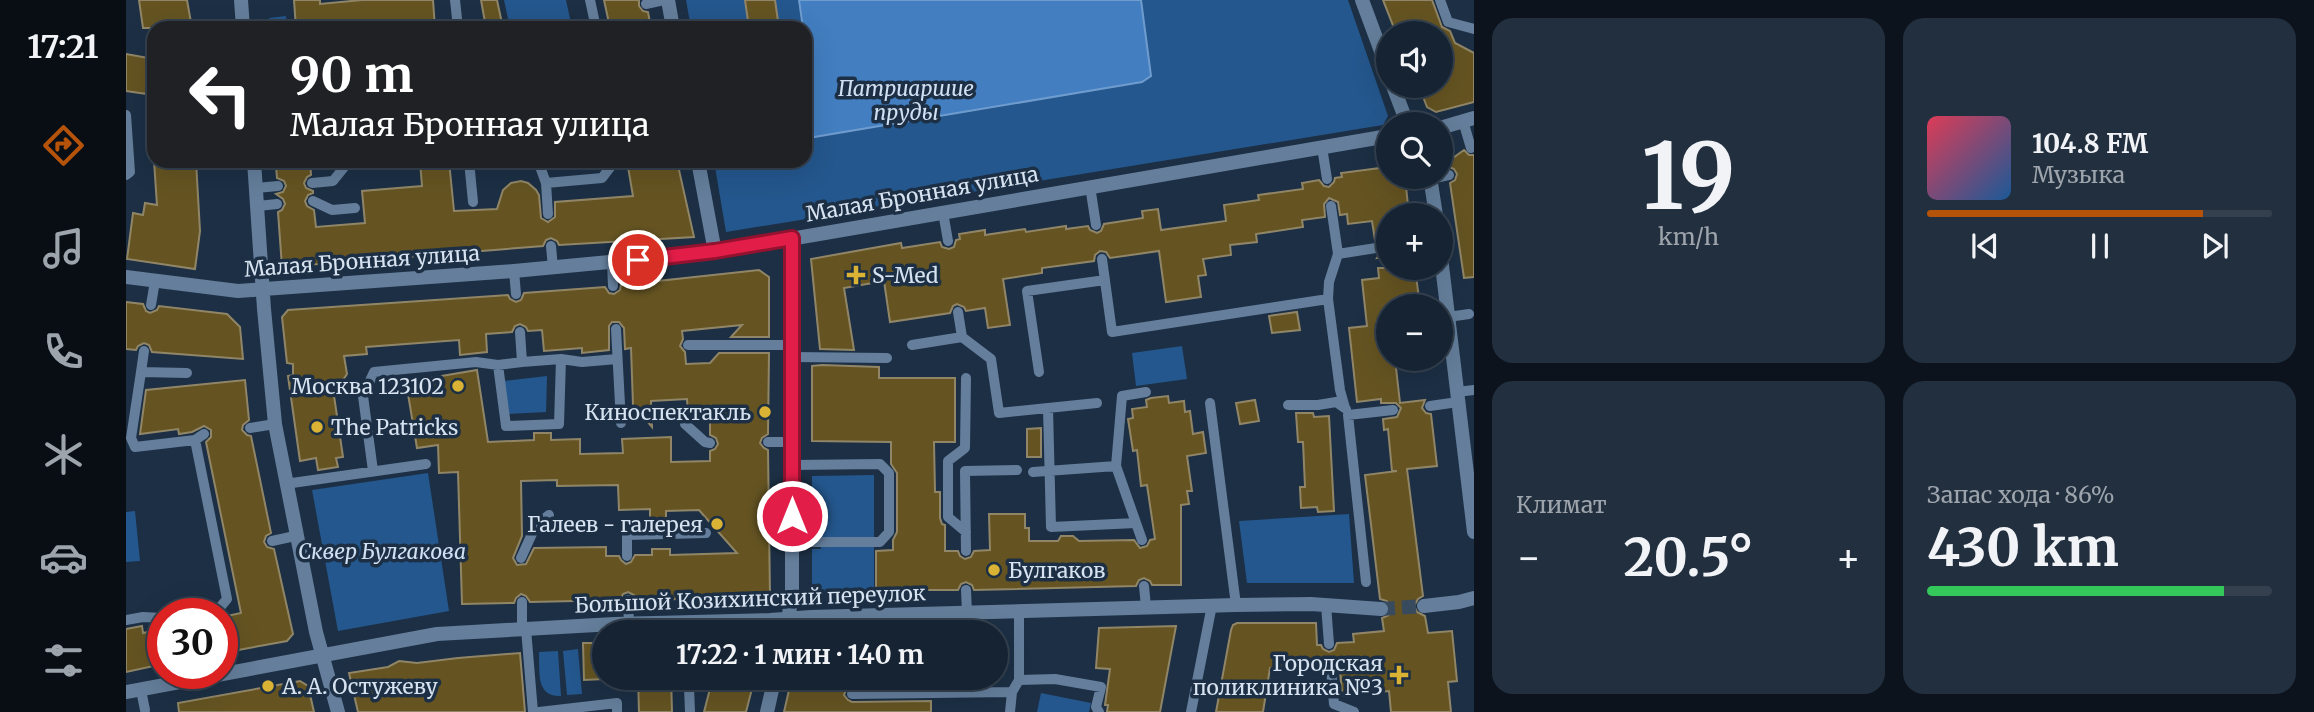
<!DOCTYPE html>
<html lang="ru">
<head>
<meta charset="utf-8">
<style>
  :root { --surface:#152333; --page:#222f3f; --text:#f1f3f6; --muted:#9da4ac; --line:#34404e; --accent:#b45309 }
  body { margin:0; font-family:Merriweather,serif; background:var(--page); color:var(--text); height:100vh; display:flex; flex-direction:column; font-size:26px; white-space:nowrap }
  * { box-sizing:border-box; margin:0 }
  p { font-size:23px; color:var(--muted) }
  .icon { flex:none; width:38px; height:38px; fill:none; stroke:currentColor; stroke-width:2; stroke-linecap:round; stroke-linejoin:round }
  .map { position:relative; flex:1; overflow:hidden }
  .drawer { display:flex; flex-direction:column; gap:18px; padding:18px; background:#0c131c; width:840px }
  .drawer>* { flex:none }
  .hud { position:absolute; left:21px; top:21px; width:665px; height:147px; border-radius:21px; box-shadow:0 7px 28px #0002,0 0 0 2px var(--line); background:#202124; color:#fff; overflow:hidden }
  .buttons { position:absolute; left:1250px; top:21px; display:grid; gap:14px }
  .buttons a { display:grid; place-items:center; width:77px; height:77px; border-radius:50%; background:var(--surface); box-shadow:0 7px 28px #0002,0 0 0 2px var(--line); font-size:35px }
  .speed { position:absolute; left:21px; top:598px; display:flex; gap:14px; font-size:35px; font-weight:700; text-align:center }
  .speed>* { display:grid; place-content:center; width:91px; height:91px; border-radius:50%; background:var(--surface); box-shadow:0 7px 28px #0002,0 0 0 2px var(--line); line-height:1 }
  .speed .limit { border:10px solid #d22; background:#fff; color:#111 }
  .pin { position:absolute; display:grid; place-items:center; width:60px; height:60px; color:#fff; margin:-30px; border:4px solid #fff; border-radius:50%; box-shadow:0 2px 7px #0007 }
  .me { position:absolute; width:77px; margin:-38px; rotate:0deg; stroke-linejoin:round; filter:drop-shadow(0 0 5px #0008) }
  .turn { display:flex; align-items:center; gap:24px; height:147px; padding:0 28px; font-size:32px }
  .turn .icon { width:91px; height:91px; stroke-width:2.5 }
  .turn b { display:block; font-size:49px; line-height:60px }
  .big { font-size:52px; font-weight:700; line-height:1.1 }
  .drawer .tile { flex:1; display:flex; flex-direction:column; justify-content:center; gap:10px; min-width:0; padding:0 24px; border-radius:21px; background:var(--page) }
  .drawer .dial { align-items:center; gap:0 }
  .dial b { font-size:91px; line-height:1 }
  .song { display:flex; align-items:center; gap:21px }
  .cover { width:84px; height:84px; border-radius:10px; background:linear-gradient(135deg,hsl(350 70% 55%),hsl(210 70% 35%)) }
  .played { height:7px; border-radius:4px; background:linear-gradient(90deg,var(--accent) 80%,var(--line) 80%) }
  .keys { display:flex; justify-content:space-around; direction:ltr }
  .heat { display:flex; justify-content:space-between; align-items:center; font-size:38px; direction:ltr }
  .charge { height:10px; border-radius:5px; background:linear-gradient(90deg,#34c759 86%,var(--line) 0) }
  .drawer .tiles { flex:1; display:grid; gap:18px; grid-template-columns:repeat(2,1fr) }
  .trip { position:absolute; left:466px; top:620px; width:416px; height:70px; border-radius:35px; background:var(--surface); box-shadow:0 7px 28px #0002,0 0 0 2px var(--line); font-weight:700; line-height:70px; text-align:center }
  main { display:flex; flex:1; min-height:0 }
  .tab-bar { display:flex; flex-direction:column; width:126px; justify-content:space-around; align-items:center; background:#080e14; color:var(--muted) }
  .tab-bar .icon { width:49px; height:49px }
  .tab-bar .current { color:var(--accent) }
  .tab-bar b { font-size:32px; color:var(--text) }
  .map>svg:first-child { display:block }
  .green { fill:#24578d }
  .water { fill:#427ec0; stroke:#6f9ccf; stroke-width:2 }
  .building { fill:#655422; stroke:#908667; stroke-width:2; fill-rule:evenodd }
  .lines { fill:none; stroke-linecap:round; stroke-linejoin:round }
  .minor-tunnel { stroke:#384a5e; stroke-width:14; stroke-dasharray:14 7; stroke-linecap:butt }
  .service { stroke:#647e9b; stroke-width:10 }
  .minor { stroke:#647e9b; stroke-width:14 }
  .route-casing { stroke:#92132f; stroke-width:18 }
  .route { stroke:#e11d48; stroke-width:12 }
  .poi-dot { fill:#dab334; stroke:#1c2f44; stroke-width:2.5 }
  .labels { text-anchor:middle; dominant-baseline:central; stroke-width:7; stroke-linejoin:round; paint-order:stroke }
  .park-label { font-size:21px; font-style:italic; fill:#d1e1f3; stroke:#1c2f44 }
  .street-label { font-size:21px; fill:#d7e3f1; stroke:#1c2f44 }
  .poi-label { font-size:21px; fill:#d7e3f1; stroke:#1c2f44; text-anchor:start }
</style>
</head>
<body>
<main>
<nav class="tab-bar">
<b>17:21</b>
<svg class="icon current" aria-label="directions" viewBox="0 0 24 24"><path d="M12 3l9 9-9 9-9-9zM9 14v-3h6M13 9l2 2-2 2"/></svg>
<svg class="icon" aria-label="music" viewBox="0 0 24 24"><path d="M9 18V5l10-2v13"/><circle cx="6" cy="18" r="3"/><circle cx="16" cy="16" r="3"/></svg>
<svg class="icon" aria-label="phone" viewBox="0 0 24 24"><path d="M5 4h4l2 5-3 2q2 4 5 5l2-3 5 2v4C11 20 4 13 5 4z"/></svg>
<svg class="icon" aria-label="climate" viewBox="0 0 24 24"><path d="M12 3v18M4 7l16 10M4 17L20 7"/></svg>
<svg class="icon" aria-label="car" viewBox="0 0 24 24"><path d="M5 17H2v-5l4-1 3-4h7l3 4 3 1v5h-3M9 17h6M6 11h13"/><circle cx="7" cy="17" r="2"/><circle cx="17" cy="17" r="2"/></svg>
<svg class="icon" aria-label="filters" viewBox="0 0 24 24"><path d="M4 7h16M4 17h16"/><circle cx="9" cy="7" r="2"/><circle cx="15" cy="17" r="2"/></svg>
</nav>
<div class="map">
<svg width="1348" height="712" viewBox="0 0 1348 712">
  <rect width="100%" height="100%" fill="#1c2f44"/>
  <path class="green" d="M378 0H440L446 28H384Z
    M560 0H1222L1262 116 1257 125 600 232 588 161H679V28H565Z
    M160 16 161 28H144L143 18Z
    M1056 346 1061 379 1010 386 1006 353Z
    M421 376 420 412 381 414 378 381Z
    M302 473 323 611 212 631 186 490Z
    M748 475V593H686V549H695L694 536H686V476Z
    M9 511 14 561 0 562V512Z
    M1223 514 1228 583H1121L1113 521Z
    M452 649 456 694 441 695 437 651Z
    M432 651 435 696C409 697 414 671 413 652Z
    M915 693 965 703 963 712H911Z"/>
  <path class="water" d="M673 0H1015L1025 76 1016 82 682 138 679 116V28H677Z"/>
  <path class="building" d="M13 0H61L66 28H17Z
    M168 0H194V4L236 0H307L309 28H170Z
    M355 0H371L377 28H360Z
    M478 0H513V6L517 11 522 12 525 28H484Z
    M619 0H649L653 28H623Z
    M1257 0H1306L1316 27 1324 31 1329 43 1348 53V102L1310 112 1301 107 1293 86H1314V33H1270Z
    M0 54 28 59V95L0 91Z
    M1338 150 1343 155H1348V277L1338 278 1324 183 1329 180 1331 174 1328 169 1323 167 1327 158Z
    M28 161H70L74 231 69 269 1 259 7 213 17 215 19 203 31 205Z
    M154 161H184L185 175 181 177 178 183 180 188 187 191V193L182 195 179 201 181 206 188 210 190 227 239 223 236 191 296 186 294 161H323L328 211 371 209 377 190 385 183 395 181 402 183 410 190 413 195 415 218 422 222 429 217V202L507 196 501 161H551L568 237 433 245 431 241 425 238 420 240 417 246 156 267 152 212 156 210 159 204 157 199 150 194 157 192 160 186 158 181 151 178 150 166H155Z
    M1262 167V177H1279L1283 215H1262V257L1251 258 1258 247 1256 243 1249 240 1246 221 1222 224 1221 214 1214 215 1212 202 1203 198 1198 204 1199 217 1176 220 1177 227 1130 234 1131 242 1104 245 1105 255 1077 259 1080 275 1072 276 1075 297 1040 302 1033 251 984 258 980 252 974 251 969 255 968 261 916 268V273L877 279 884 325 862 328 859 308 840 311 838 307 831 304 827 306 824 313 764 322 758 281 718 288 728 350 694 349 685 259 775 243 776 248 814 242 816 247 823 249 828 247 830 240 834 239 833 234 859 230V235L899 229 900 232 940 226V229L962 226 964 230 971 233 975 231 978 224 1017 218 1016 211 1032 209 1035 230 1100 221 1098 205 1133 200 1132 195 1177 189 1176 183 1193 180 1198 186 1203 187 1208 182 1209 178 1216 177 1215 173Z
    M1252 268H1289L1294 306H1262V359H1269L1274 403 1299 400 1296 408 1300 413 1305 414 1311 466 1281 469 1297 596 1292 599 1288 606 1291 612 1299 616 1302 633 1326 631 1331 681 1322 682 1325 712H1265L1263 691 1216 696 1214 670 1211 664 1205 661 1200 663 1197 670 1144 668 1137 712H1090L1105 630 1107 625 1111 623H1190L1191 645H1195L1197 649 1203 652 1208 650 1211 643 1228 642 1227 634 1258 631 1256 618 1263 615 1265 609 1261 601 1254 599 1239 475 1271 471H1266L1262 429 1258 430 1257 419 1271 417 1275 408 1270 403H1255V399L1231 402 1223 328 1241 326 1236 280 1253 278Z
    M633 270 643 277V337H605L616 325 556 331 557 339 554 346 559 352 560 364 584 363 593 353H643L642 434 636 438 634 443 638 448 642 450 644 597 510 600 508 595 502 592 497 594 494 600 404 602 400 596 395 594 390 598 388 603 336 604 332 472 313 473 312 445 291 448 280 382 351 370 362 442 408 440V433H425V440L454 439V454L497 453 496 439 545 437V462L584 461V451L589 449 592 444 590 438 584 435V413H562L561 399 525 401 526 427 507 405 505 348 499 349 498 328 493 322H486L483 326V350L456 353V348L418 351 416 330 402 331 400 327 394 324 389 326 386 332 360 334 361 352 334 355 333 340 240 347 241 354 218 356 221 374 217 380 206 382 217 457 210 458 212 467 192 470 190 458 174 461 162 376 167 375V364L161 363 156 317 162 310 382 295 384 299 390 302 395 300 398 293 479 287 483 293 488 294 494 290 495 285ZM431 480V486L492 485 493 510 524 509V519H540V511L573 510 611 553 544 555V549H526V555H509L505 562 500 564 495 560 493 556H480V547L408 548 400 564 391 565 387 558 396 536 395 481Z
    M0 302 17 304 20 311 24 313 31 310 33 306 101 314 114 327 117 359 26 352 23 345 18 343 12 346 10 350 0 349Z
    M1171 312 1174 330 1146 333 1143 316Z
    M696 365 753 367V378H829V442H808L809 492H814V518L816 524 819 525V551H832L834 556 839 559 845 557 848 551 864 550 863 514H899V528H903V541H932L935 536H947L953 541 1008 540 1014 548 1021 546 1024 540 1029 539 1021 485 1015 486 1011 450 1007 451 1002 419 1007 418 1006 409 1021 407 1020 400 1025 398 1042 396 1043 403 1058 401 1059 412 1064 411 1067 434 1077 432 1080 453 1061 456 1066 491H1061L1063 504 1055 505V585H1026L1024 581 1018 578 1013 580 1010 586 848 590 846 585 840 582 835 584 832 590H750V551L767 550V540L771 532V473L765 464V442L686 441V366Z
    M119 380 123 420 117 425 116 430 121 435 125 436 145 533 140 536 138 542 141 547 148 549 167 634 161 641 96 653V617L115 613 80 442 85 437V430L78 426 66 432 53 434 52 429 14 434 20 390Z
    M1129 400 1133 421 1114 424 1110 403Z
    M1170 413H1187L1188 417 1203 416 1208 511 1192 512 1191 507 1175 508 1174 487H1179L1177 442H1172Z
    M915 428V457H901V429Z
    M16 626 17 633 37 629V664L0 672V629Z
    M1050 626 1034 712H981L982 705H979L984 669 970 668 973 628Z
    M457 643H478V679L458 680Z
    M394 653 399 712H232L223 673 262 667 273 661 291 663 332 658Z
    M512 677H545L546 712H513Z
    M587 677H629L620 712H578Z
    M666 677H804V685L726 686 720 690 718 695 722 700 726 702 805 701V712H658Z
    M174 681 182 686 188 712H53L52 703Z"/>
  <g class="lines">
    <path class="minor-tunnel" d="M1255 609 1298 606"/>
    <path class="service" d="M329 0 332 28
      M464 0 470 28
      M1314 0 1322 22 1348 29
      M520 4 538 0
      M0 115 4 172 0 175
      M1337 121 1345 148
      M1196 147 1201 179
      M343 161 347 202
      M412 161 420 183
      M1304 179 1323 175
      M186 183 207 181 223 161
      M964 186 970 225
      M130 188 152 186
      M187 201 206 210 229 208
      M132 206 151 204
      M1205 206 1212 254
      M817 212 822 241
      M422 214 420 183 476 178 489 161
      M425 246 427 268
      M976 259 986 332 1202 299
      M486 262 487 286
      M388 271 390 294
      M25 305 29 281
      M832 312 836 337 865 359 873 413 971 403
      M1322 317 1343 314
      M490 329 495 423
      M562 345H667
      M786 345 836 337
      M18 351 15 372 61 373
      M666 357 761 358
      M396 362 435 359 456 362 491 359
      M372 365 380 426 433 424 435 359
      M15 372 5 438 9 447 69 440
      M913 372 901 291 979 280
      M840 378 839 448 822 461V517L840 532
      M1331 392 1348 390
      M1084 403 1110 605
      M1162 405H1192L1210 402 1220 409
      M1304 406 1332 402
      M922 408 925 527 1010 523
      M1219 408 1214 390 1202 299 1203 282 1212 254 1250 248
      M559 424 579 442 584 443
      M124 428 149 424
      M642 442H666
      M247 471 237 396 248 372 350 362 372 365 396 362 394 332
      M907 472 990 466
      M159 484 300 464
      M1016 540 990 466 996 396 1020 392
      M146 541 169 536
      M666 542H754L763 532V473L754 464 666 465
      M840 551 839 471 891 470
      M501 556V535L580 533
      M395 558 410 525 423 515
      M1240 582 1222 415 1267 410
      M1018 586 1020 607
      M840 590 841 613
      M502 600 503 624
      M396 602V629
      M1200 605 1203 644
      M66 614 91 611 101 599 69 440 78 434
      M0 620 17 617 37 618
      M400 629 407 712
      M1205 669 1208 704 1228 712
      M893 680 929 679 975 687 970 707 973 712
      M563 687 564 712
      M15 690 19 710
      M726 694 886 692
      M413 712 491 703V712
      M884 712 886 692 893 680V611
      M1065 712 1086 605"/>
    <path class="minor" d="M115 0 117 28
      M542 0 547 28
      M1236 0 1262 70
      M1267 86 1278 115 1284 124
      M1314 128 1348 118
      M128 161 138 309 149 424 190 632 212 712
      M572 161 589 252
      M1304 177 1310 215
      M1314 249 1348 532
      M0 277 112 291 388 271 589 252 1262 136
      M1298 606 1333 602 1348 598
      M660 632 666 595V238
      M0 692 311 634 488 624 644 620 685 617 1110 605 1185 604 1255 609
      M641 712 649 677"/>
  </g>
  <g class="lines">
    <defs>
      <path id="route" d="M512 260 589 251 666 238V516"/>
    </defs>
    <use href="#route" class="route-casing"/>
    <use href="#route" class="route"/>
  </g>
  <g class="poi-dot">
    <path d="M726.5 264.5h7v7h7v7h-7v7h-7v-7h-7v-7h7z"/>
    <circle cx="332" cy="386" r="7"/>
    <circle cx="639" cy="412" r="7"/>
    <circle cx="191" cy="427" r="7"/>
    <circle cx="591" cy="524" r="7"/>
    <circle cx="868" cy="570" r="7"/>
    <path d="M1269.5 664.5h7v7h7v7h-7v7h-7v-7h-7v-7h7z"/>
    <circle cx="142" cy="686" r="7"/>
  </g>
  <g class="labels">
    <g class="park-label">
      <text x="780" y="88">Патриаршие<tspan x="780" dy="24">пруды</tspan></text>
      <text x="256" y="551">Сквер Булгакова</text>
    </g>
    <g class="street-label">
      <text transform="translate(796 194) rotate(-10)">Малая Бронная улица</text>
      <text transform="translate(236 261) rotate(-4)">Малая Бронная улица</text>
      <text transform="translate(624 599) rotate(-2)">Большой Козихинский переулок</text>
    </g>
    <g class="poi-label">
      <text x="746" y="275">S-Med</text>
      <text x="318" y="386" text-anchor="end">Москва 123102</text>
      <text x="625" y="412" text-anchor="end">Киноспектакль</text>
      <text x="205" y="427">The Patricks</text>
      <text x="577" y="524" text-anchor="end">Галеев - галерея</text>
      <text x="882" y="570">Булгаков</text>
      <text x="1257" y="663" text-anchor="end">Городская<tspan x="1257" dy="24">поликлиника №3</tspan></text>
      <text x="156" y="686">А. А. Остужеву</text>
    </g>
  </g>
</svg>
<div class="buttons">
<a><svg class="icon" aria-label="sound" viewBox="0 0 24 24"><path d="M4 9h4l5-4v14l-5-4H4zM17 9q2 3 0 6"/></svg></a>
<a><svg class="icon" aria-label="search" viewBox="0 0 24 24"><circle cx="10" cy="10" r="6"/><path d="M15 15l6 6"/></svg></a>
<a>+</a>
<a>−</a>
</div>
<div class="speed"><div class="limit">30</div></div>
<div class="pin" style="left:512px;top:260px;background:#d93025"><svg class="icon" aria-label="arrive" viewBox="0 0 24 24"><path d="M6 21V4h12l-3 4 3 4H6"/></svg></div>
<svg class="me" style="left:666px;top:516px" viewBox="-20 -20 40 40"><circle r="17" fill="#e11d48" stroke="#fff" stroke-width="3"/><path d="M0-11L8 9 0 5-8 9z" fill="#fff"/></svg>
<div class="trip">17:22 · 1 мин · 140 m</div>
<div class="hud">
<div class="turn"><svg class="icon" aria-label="left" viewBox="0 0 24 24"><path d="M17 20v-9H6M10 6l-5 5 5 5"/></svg><div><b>90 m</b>Малая Бронная улица</div></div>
</div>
</div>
<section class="drawer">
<div class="tiles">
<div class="tile dial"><b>19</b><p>km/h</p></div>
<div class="tile">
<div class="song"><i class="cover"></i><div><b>104.8 FM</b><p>Музыка</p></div></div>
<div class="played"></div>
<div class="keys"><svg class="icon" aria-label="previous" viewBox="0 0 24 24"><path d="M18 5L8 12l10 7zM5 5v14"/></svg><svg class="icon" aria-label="pause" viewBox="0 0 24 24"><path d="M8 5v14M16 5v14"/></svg><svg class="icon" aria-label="next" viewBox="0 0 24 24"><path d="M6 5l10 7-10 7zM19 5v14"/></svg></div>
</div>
<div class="tile"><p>Климат</p>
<div class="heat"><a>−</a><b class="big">20.5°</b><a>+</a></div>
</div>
<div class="tile"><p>Запас хода · 86%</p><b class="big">430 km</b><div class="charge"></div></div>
</div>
</section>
</main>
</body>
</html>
